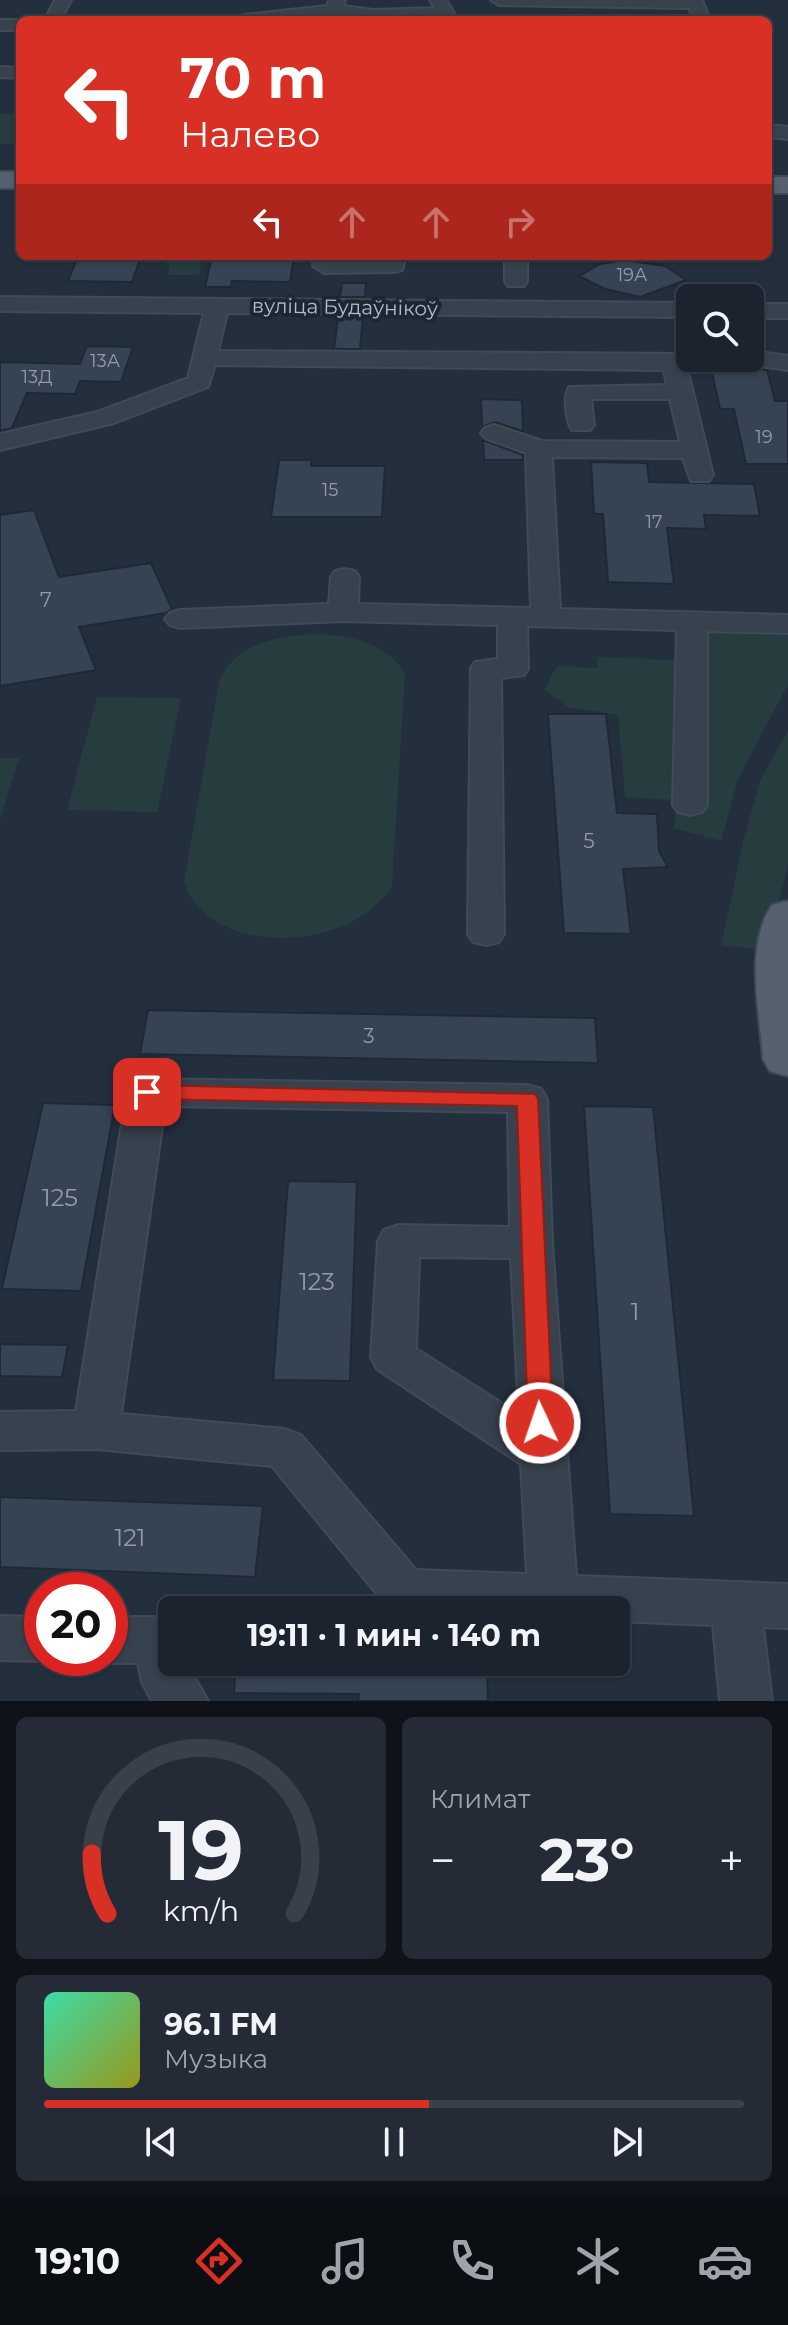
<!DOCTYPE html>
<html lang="ru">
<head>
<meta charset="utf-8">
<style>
  :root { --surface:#1b232e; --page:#242b36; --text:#f1f3f6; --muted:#a0a4aa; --line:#39404a; --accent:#d93025 }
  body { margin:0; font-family:Montserrat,sans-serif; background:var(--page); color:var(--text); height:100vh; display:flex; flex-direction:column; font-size:30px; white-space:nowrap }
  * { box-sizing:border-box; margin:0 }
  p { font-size:26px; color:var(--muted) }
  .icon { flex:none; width:44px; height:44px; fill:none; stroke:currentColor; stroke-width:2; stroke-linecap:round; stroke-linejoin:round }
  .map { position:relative; height:1701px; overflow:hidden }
  .drawer { display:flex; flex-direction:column; gap:16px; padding:16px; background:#0f1319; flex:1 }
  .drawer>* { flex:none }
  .guide { position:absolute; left:16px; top:16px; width:756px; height:244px; border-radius:12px; box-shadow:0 2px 6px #0004,0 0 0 2px var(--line); background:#d93025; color:#fff; overflow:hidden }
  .controls { position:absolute; left:676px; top:284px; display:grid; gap:16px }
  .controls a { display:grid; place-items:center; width:88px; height:88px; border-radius:12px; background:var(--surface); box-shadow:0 2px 6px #0004,0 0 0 2px var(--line); font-size:40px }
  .speed { position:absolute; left:24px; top:1572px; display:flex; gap:16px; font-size:40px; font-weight:700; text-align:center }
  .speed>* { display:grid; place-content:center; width:104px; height:104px; border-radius:50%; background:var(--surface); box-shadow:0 2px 6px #0004,0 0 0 2px var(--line); line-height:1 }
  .speed .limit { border:12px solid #d22; background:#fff; color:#111 }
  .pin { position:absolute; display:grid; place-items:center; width:68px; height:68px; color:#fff; margin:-34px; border-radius:16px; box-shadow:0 4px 12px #0006 }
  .me { position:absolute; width:88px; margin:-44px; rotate:357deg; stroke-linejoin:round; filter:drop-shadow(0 0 6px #0008) }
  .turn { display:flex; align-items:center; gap:28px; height:168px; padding:0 32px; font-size:36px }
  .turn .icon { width:104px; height:104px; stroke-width:2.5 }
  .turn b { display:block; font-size:56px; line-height:68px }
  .lanes { display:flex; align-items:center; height:76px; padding:0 32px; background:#0003; justify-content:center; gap:40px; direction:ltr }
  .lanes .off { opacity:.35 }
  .big { font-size:60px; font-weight:700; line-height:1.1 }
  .drawer .tile { flex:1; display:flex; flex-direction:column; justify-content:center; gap:12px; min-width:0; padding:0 28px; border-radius:12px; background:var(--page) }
  .drawer .dial { align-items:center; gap:0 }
  .dial svg { height:208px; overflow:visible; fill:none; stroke:var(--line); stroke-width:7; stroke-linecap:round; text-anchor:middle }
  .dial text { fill:var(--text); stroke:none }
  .song { display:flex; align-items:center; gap:24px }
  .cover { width:96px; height:96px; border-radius:12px; background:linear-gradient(135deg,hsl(160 70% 55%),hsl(60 70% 35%)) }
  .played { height:8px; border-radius:4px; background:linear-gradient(90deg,var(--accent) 55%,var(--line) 55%) }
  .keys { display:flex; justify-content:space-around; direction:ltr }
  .heat { display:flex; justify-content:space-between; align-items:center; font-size:44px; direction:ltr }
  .drawer .tiles { flex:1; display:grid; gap:16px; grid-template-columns:1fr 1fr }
  .tile:last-child { grid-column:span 2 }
  .trip { position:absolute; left:158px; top:1596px; width:472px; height:80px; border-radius:12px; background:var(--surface); box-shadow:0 2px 6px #0004,0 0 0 2px var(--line); font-weight:700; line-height:80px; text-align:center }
  .tab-bar { display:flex; height:128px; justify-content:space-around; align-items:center; background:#0b0e12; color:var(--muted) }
  .tab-bar .icon { width:56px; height:56px }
  .tab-bar .active { color:var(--accent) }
  .tab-bar b { font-size:36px; color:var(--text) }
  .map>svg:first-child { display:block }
  .green { fill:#263c3f }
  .building { fill:#364354; stroke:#1f2835; stroke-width:2 }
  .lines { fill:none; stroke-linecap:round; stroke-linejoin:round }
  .minor-casing { stroke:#414a57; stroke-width:4 }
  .major-casing { stroke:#414a57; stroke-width:4 }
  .minor { fill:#38414e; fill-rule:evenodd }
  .major { fill:#56606e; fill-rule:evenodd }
  .route { fill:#d93025; stroke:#8d1f18; stroke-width:2 }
  .labels { text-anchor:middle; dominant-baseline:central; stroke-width:8; stroke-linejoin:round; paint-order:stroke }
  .far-number-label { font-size:18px; fill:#929caa }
  .far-street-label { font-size:20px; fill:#b4bcc9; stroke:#1d2633 }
  .number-label { font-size:20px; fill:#929caa }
  .near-number-label { font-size:24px; fill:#929caa }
</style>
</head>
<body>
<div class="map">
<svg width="788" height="1701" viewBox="0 0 788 1701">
  <rect width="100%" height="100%" fill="#242f3e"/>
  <path class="green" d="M0 114H20V144H0Z
    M167 256H203L199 275H168L170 265H165Z
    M703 627 788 630V684L738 779 721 841 674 828 676 800 625 797 618 715 568 707 544 690 557 666 597 668 598 657 695 661Z
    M317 634C351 636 387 642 405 674L392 885C357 951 210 961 184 882L219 682C234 642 280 636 317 634Z
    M97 697 181 698 157 812 67 810Z
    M788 730V865L766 949 721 946 744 838 760 781Z
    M0 758H19L0 820Z"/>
  <path class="building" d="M78 256H141L132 282 68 281Z
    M212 256H294L290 282 232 281 231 287H205Z
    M625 260 665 266 686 280 640 297 605 289 579 276 600 264Z
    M342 283H366L365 297H340Z
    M338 317H363L360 349H334Z
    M87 346 133 347 121 382 80 381 75 394 27 393 12 428 0 431V362L80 364Z
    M724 365 767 370 775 401H788V464H746L734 409H720L711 368Z
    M481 399 522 400 523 431 495 422 482 427Z
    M483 440 523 455V460H484Z
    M279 460H311V466H385L382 517H271Z
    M591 462 647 463 649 482 754 484 760 516 704 515 706 529 667 528 674 584 608 582 603 514H594Z
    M34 510 59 577 151 563 172 609 166 613 79 627 96 670 0 686V515Z
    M548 714H606L617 813 657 814 659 851 668 867 623 869 631 934 564 933Z
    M148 1010 595 1018 598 1063 140 1054Z
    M43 1103 115 1105 81 1291 2 1289Z
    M584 1106 653 1107 694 1516 610 1514Z
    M288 1181 357 1182 350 1381 273 1380Z
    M0 1344 68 1345 62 1377 0 1376Z
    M0 1497 263 1506 255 1577 0 1567Z
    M236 1662H487L488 1701H358L359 1694 234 1693Z"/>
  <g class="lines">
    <defs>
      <path id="minor" d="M55 0H71L61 20H45Z
        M329 0H345L343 6 373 10 435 8 430 0H446L454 13 446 18 373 20 334 15 289 20H236L244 15 327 6Z
        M491 0H702L708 15 706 19H694L689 8 499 5Z
        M0 20H20V30H0Z
        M0 67 20 68V78L0 77Z
        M768 125 788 127V139L768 137Z
        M314 256H336V259L406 256 402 270 394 272 324 273 313 266Z
        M505 256H527V281L524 286H508L505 281Z
        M0 297 690 303V317L227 313 218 351 690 354V358H726L722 363 687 368 713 475 709 481H691L683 458 552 457 560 609 788 615V633L707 631V805L702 812 690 815 678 812 673 805 677 630 527 626 528 669 524 675 501 678 504 934 499 942 486 945 473 942 468 934 471 668 475 662 498 659V625L343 621 180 628 170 625 165 619 170 613 180 610 329 604 331 577 335 571 345 569 355 571 359 577 358 604 531 608 526 453 485 438 481 433 485 428 494 425 542 441 680 442 670 399H591L594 425 590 430H572C566 421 563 397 569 387L667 385 664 370 215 365 208 387 114 423 0 450V434L97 412 188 378 204 313 0 311Z
        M750 304H788V318H750Z
        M750 351 788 356V370L741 363 737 358H750Z
        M147 1079 527 1085 541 1089 547 1099 552 1243 576 1576 788 1584V1628L763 1627 772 1701H720L713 1625 616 1621V1610H397L387 1606 272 1466 96 1449 0 1450V1412L76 1411 127 1092 133 1082ZM165 1106 508 1112 510 1227 399 1225 384 1230 378 1241 371 1357 377 1369 521 1464 527 1574 416 1570 301 1435 285 1429 121 1414ZM419 1257 511 1258 519 1414 416 1349Z
        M0 1616 42 1617V1658H51L42 1661 0 1660Z
        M110 1617H159L172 1622V1662H189L192 1673 208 1701H152L142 1682 138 1663H110L98 1658H110Z"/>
      <path id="major" d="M0 172H20V188H0Z
        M768 177H788V193H768Z
        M788 901V1076L770 1071 763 1059C760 1011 744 947 772 905Z"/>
    </defs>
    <use href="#minor" class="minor-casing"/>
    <use href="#major" class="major-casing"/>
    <use href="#minor" class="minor"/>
    <use href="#major" class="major"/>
  </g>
  <path class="route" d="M147 1085 535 1094 538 1099 553 1423 549 1430 540 1433 532 1430 528 1423 517 1106 147 1099 140 1097 137 1092 140 1087Z"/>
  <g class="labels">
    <g class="far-number-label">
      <text x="632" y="275">19А</text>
      <text x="105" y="361">13А</text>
      <text x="37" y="377">13Д</text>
      <text x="764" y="437">19</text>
      <text x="330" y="490">15</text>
      <text x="654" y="522">17</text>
    </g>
    <g class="far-street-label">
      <text transform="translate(345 307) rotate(1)">вуліца Будаўнікоў</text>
    </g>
    <g class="number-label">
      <text x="46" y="600">7</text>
      <text x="589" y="841">5</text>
      <text x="369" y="1036">3</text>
    </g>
    <g class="near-number-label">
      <text x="60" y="1197">125</text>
      <text x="317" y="1281">123</text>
      <text x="635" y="1311">1</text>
      <text x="130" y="1537">121</text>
    </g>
  </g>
</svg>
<div class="controls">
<a><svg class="icon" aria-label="search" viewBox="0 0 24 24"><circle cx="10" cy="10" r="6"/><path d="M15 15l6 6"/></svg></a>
</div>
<div class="speed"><div class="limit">20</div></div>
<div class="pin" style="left:147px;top:1092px;background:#d93025"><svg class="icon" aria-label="arrive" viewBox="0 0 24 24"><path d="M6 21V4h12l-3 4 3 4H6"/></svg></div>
<svg class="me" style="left:540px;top:1423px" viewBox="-20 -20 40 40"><circle r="17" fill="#d93025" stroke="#fff" stroke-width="3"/><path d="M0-11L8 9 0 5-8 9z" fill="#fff"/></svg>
<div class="trip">19:11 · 1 мин · 140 m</div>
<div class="guide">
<div class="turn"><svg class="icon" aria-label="left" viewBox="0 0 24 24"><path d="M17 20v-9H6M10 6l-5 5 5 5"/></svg><div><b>70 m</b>Налево</div></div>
<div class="lanes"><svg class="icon" aria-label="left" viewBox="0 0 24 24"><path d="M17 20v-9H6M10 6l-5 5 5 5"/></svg><svg class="icon off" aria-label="ahead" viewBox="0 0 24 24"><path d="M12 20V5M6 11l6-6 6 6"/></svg><svg class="icon off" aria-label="ahead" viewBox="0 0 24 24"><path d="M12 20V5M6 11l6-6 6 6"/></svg><svg class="icon off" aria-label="right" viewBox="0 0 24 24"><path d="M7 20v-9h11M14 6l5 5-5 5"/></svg></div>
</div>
</div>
<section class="drawer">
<div class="tiles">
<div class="tile dial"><svg viewBox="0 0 100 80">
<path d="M14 69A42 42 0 1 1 86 69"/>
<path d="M14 69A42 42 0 0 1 8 46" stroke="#d93025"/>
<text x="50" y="56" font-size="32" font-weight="700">19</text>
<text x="50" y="72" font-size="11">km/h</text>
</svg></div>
<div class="tile"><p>Климат</p>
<div class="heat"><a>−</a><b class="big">23°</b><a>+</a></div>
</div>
<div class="tile">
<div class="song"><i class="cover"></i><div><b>96.1 FM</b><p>Музыка</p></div></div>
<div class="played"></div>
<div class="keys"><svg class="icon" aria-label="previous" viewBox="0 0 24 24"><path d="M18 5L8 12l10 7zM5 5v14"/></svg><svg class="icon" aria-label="pause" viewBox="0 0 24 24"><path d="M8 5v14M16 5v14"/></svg><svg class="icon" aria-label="next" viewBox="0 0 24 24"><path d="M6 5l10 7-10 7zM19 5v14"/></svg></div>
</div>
</div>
</section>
<nav class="tab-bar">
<b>19:10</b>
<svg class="icon active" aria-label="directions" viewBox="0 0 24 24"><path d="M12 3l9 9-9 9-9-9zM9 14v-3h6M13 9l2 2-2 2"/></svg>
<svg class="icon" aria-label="music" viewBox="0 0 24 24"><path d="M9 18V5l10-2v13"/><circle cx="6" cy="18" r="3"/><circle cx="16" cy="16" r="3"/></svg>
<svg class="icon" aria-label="phone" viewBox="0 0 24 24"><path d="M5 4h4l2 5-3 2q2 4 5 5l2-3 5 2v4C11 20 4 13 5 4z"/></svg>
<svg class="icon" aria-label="climate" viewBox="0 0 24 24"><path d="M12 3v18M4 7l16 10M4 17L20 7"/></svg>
<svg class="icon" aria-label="car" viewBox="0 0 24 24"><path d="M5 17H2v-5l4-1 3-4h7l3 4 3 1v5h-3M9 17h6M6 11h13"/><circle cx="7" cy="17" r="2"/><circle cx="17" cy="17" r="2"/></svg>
</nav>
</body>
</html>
